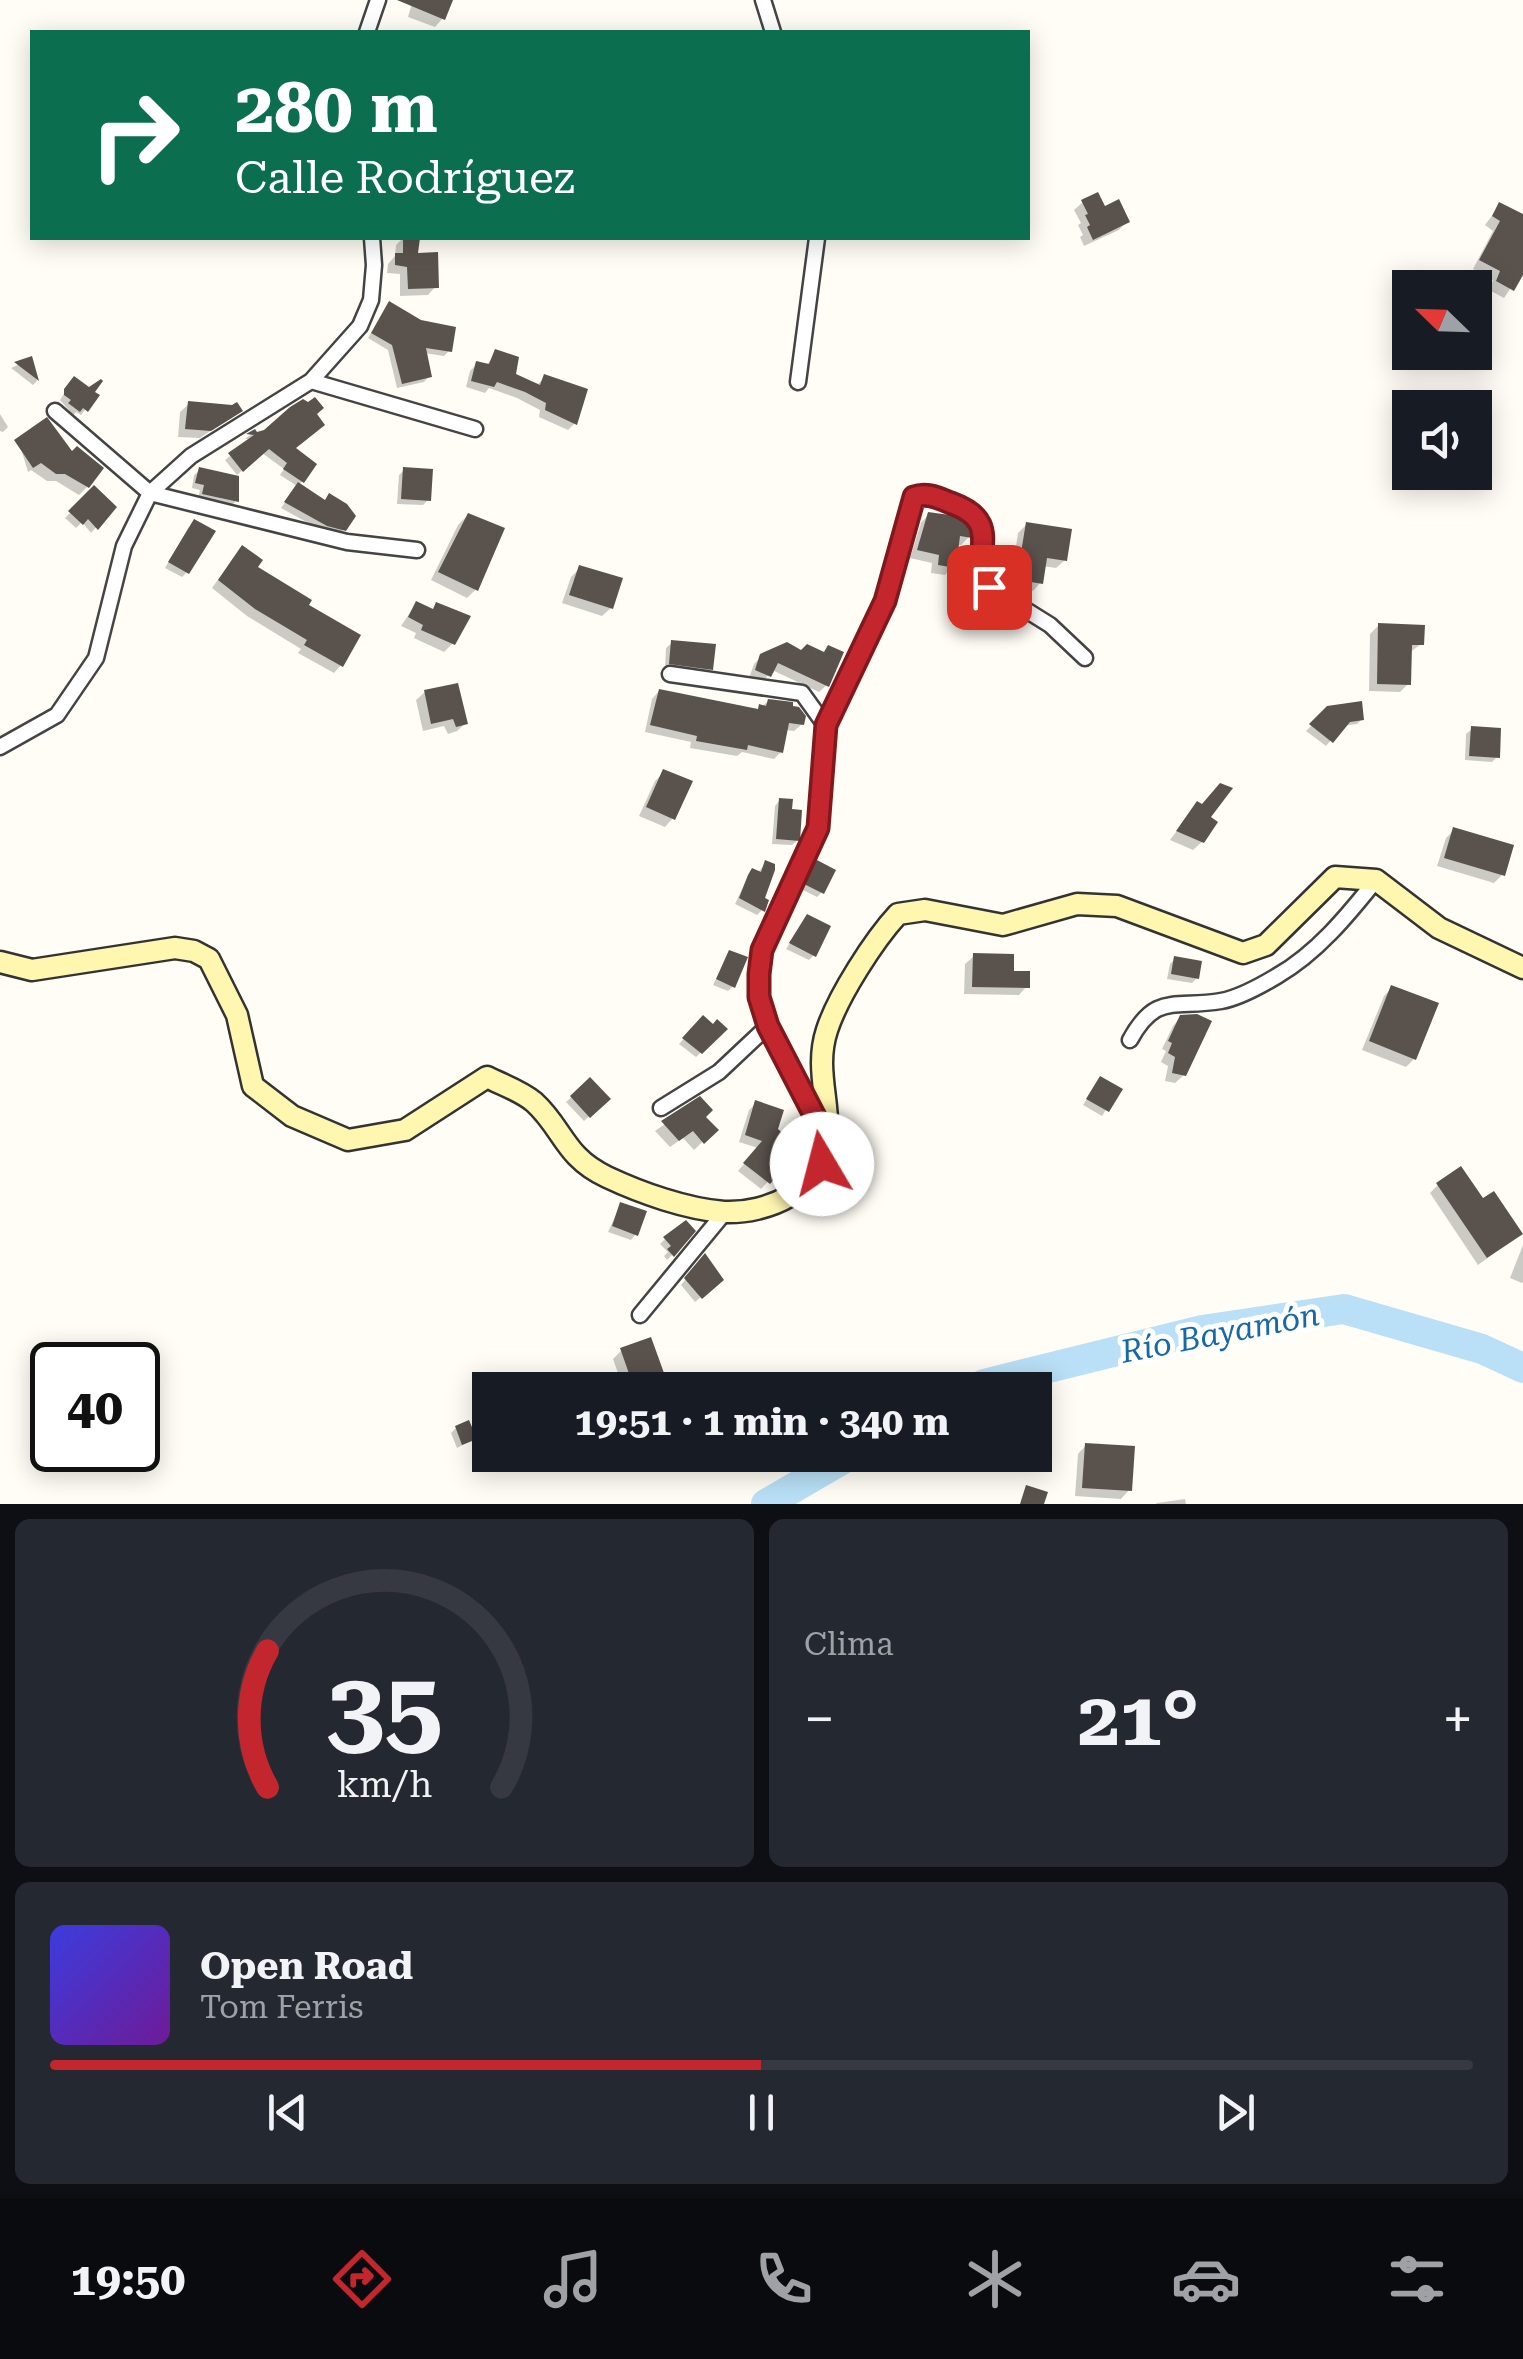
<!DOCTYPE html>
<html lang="es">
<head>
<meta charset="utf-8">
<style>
  :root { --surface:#171b24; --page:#242831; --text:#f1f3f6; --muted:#9ea1a6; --line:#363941; --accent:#c4262e }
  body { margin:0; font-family:"Roboto Serif",serif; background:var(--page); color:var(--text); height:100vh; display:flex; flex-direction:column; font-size:38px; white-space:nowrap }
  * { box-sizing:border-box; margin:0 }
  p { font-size:32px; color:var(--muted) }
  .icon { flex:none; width:55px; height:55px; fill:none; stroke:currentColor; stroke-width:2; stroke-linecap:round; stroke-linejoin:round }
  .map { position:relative; height:1504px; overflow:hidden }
  .drawer { display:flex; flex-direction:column; gap:15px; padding:15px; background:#0d0f14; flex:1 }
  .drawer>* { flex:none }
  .guide { position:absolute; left:30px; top:30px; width:1000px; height:210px; border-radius:0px; box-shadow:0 5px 25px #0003; background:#0b6e4f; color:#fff; overflow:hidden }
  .needle { width:65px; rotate:293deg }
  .controls { position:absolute; left:1392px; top:270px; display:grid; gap:20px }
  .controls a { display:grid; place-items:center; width:100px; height:100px; border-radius:0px; background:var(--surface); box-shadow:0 5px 25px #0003; font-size:50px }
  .speed { position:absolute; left:30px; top:1342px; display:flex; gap:20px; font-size:50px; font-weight:700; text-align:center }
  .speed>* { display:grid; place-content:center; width:130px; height:130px; border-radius:50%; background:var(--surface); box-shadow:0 5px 25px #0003; line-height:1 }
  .speed .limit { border:5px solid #111; border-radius:15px; background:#fff; color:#111 }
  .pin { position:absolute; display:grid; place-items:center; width:85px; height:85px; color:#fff; margin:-42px; border-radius:20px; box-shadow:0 5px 15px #0006 }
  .me { position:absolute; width:110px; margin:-55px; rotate:352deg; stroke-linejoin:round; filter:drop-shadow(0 0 8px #0008) }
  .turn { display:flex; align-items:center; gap:35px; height:210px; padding:0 40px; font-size:45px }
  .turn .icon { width:130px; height:130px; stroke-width:2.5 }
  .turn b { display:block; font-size:70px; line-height:85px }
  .big { font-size:75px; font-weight:700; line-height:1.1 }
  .drawer .widget { flex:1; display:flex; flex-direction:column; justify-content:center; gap:15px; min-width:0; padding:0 35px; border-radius:15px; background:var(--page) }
  .drawer .dial { align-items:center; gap:0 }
  .dial svg { height:260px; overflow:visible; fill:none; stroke:var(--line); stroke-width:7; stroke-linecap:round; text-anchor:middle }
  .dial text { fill:var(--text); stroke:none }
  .song { display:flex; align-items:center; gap:30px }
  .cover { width:120px; height:120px; border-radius:15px; background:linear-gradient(135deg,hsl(240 70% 55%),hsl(280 70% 35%)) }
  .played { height:10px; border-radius:5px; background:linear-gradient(90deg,var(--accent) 50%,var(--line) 50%) }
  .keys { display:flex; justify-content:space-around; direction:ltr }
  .heat { display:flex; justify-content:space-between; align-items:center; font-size:55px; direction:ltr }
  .drawer .tiles { flex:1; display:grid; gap:15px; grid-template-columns:1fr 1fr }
  .widget:last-child { grid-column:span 2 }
  .trip { position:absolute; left:472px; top:1372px; width:580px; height:100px; border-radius:0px; background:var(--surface); box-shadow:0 5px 25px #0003; font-weight:700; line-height:100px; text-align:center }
  .tab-bar { display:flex; height:160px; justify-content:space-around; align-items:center; background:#090b0e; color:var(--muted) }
  .tab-bar .icon { width:70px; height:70px }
  .tab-bar .selected { color:var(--accent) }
  .tab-bar b { font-size:45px; color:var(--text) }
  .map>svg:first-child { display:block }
  .shadow { fill:#0003 }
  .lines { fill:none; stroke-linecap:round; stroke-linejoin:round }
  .river { stroke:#b9e0f7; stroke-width:30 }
  .building { fill:#5a524d }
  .street-casing { stroke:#444; stroke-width:19 }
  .secondary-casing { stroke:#333; stroke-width:25 }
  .street { stroke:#fff; stroke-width:14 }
  .secondary { stroke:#fff6b0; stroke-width:20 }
  .route-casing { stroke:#7f191e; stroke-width:25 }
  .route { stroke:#c4262e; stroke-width:18 }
  .labels { text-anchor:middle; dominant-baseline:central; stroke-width:10; stroke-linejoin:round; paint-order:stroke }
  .water-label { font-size:32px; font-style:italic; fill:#1768a6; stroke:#fff }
</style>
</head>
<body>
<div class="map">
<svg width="1523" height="1504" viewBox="0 0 1523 1504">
  <rect width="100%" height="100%" fill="#fffdf5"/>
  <path class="shadow" d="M413 0H450L443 18 435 27 408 17Z
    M1083 202 1104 209 1127 221 1119 230 1084 246 1080 237 1083 235 1078 225 1081 223 1074 210Z
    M1500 205 1523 217V270L1504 298 1489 290 1493 280 1473 269 1493 231 1485 225Z
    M403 238 417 239 415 256 436 286 428 295 400 296V274L387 273 388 264 395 256 396 245Z
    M389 304 449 351 444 356 424 353 429 376 424 382 397 388 388 350 368 338Z
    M496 352 513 376 538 384 545 377 575 423 568 430 539 417 540 410 517 398 489 388 485 393 466 387 470 371 477 364 486 366Z
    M31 359 37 381 33 385 11 368Z
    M70 384 96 396 81 415 76 412 73 415 60 400Z
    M189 404 240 411 200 438 178 437 180 412Z
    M0 414 8 427 3 432 0 431Z
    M254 432 293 449 302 482 298 485 324 502 344 529 339 535 321 530 281 508 297 486 280 475 284 469 262 453 237 475 225 460 252 439H245Z
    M19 442 87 487 79 495 56 481H47L31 470 28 472Z
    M200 470 237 478 236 501 231 506 198 499 200 490 192 488 194 475Z
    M404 470 428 500 423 505 397 504 399 475Z
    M94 488 114 507 91 533 82 522 76 528 65 518Z
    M929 514 969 537 961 545H957L953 566 945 575 931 573 932 563 910 558 921 523Z
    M466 517 476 589 467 598 431 580 458 525Z
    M1026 525 1065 560 1056 568 1043 566 1041 582 1033 591 999 586 1002 568 1010 560H1014L1018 533Z
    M189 527 187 572 182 577 165 568Z
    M235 556 305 606 341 665 334 673 298 653 301 649 247 616 212 588Z
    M580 568 611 608 602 616 562 603 571 577Z
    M416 604 453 643 444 652 414 638 416 633 401 626Z
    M1378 626 1421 644 1409 653 1408 684 1400 692 1369 691 1370 634Z
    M672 643 711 668 706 674 665 668 666 648Z
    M787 645 827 685 819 692 772 670 762 683 749 678 754 664 762 656Z
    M659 691 755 711 769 701 802 724 794 731 785 730 781 752 774 759 742 752 737 756 690 748 691 742 645 732 652 699Z
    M425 692 466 723 457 731 448 734 444 726 423 731 416 700Z
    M1328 709 1362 719 1357 724 1343 726 1326 746 1306 731Z
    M1472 729 1497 757 1492 762 1465 760 1466 734Z
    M664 772 673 818 665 827 639 816 655 781Z
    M780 800 798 840 792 845 772 844 775 806Z
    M1197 804 1208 817 1202 842 1193 850 1170 840Z
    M1454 830 1502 875 1494 883 1437 866 1446 838Z
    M816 862 822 892 817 897 801 889Z
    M765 863 762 910 757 915 735 904 748 876 758 873Z
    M803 923 814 955 809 960 786 949Z
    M730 952 733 986 728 991 713 985Z
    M974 956 1011 973 1027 986 1019 995 964 994 965 964Z
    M1175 959 1197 978 1192 983 1167 979 1170 964Z
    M1392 988 1414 1059 1406 1067 1362 1050 1384 996Z
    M1181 1017 1184 1075 1175 1083 1165 1081 1168 1066 1161 1062 1166 1051 1162 1049 1173 1026Z
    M703 1018 712 1027 725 1029 696 1057 679 1044Z
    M1100 1079 1119 1090 1102 1116 1083 1105Z
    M590 1080 607 1099 584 1121 566 1102Z
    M699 1100 703 1117 715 1130 694 1150 683 1138 670 1147 655 1131Z
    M756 1103 775 1130 788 1177 781 1184 773 1176 761 1189 738 1171 758 1148 739 1142 749 1110Z
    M829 1178 842 1201 837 1206 818 1195Z
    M1438 1185 1482 1202 1520 1234 1478 1265 1430 1193Z
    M621 1204 636 1234 631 1240 608 1232Z
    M692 1231 672 1255 667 1260 664 1256 668 1252 660 1244 665 1239Z
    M1523 1245V1282L1522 1283 1510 1278Z
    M700 1261 721 1280 695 1302 681 1285Z
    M621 1351 662 1372 653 1381 624 1390 613 1359Z
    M456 1428 474 1439 457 1448 451 1433Z
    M1086 1445 1129 1490 1121 1499 1075 1496 1078 1454Z
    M1185 1499 1186 1504H1156L1157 1503Z"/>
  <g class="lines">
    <path class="river" d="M971 1390 984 1384 1202 1330 1344 1309 1482 1349 1523 1368
      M766 1504 850 1455"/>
  </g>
  <path class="building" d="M397 0H453L445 20Z
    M1098 192 1105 206 1119 199 1130 222 1093 240 1087 227 1090 225 1085 215 1088 214 1081 200Z
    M1499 202 1523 214V275L1514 291 1496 281 1500 271 1479 260 1500 221 1492 216Z
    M403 238H420L418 253 438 252 439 288 408 289 407 267 395 265V253H403Z
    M389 301 421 320 456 327 452 352 426 348 432 377 402 384 392 345 371 333Z
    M495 349 519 357 516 374 540 385 544 374 588 389 577 425 545 410 546 403 525 392 497 382 494 387 471 381 476 361 489 364Z
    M32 356 39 381 14 362Z
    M74 376 89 387 101 379 103 381 95 392 100 395 88 412 83 408 80 412 68 403 71 400 64 395V389Z
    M315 397 324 408 317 414 325 425 296 448 317 464 304 483 283 469 287 463 269 449 243 472 228 453 254 435 246 434 255 429 257 432 264 430 290 407 303 399 308 402Z
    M188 401 232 405 237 402 243 411 211 431 185 429Z
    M47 417 72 451 77 446 104 468 89 488 65 474H56L41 463 33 468 14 440Z
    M199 467 239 476V502L202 494 204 485 195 483Z
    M403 467 433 469 431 501 401 499Z
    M298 482 325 500 329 493 347 504 356 516 346 531 327 526 284 502Z
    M94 485 117 507 98 530 88 519 83 525 68 511Z
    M928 512 957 516 973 532 972 538 960 536 956 568 938 565 939 555 917 550Z
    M468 513 505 528 478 591 438 572Z
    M194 519 216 531 189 574 168 562Z
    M1026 522 1072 529 1067 561 1047 558 1043 584 1006 578 1009 557 1020 559Z
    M242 545 263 560 258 567 312 600 309 605 361 635 343 667 304 645 307 640 255 609 218 580Z
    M579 565 623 578 613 609 569 595Z
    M416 601 433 609 436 602 471 616 455 645 421 630 423 625 408 617Z
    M1378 623 1425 625 1424 645H1412L1411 685 1377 684Z
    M671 640 716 644 713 670 669 664Z
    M787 642 801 650 807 644 824 652 828 645 844 652 829 687 778 663 771 677 755 670 760 654Z
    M458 683 468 724 456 727 453 719 431 724 424 690Z
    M659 689 758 709 759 704 766 706 768 699 793 702V706L799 707 806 716 804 725 789 723 783 753 748 745 747 750 696 741 697 736 650 725Z
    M1362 701 1364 720 1350 722 1333 743 1309 724 1327 706Z
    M1471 726 1501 728 1500 758 1469 756Z
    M663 769 693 781 675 820 646 807Z
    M1220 783 1233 788 1211 817 1218 822 1204 843 1176 831 1197 801 1202 804Z
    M779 798 793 799 792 809 802 810 800 841 776 839Z
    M1453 827 1514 845 1505 876 1444 858Z
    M815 859 836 870 824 894 804 884Z
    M765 860 775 864V870L765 898 769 900 765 912 739 898 748 875 752 868 761 872Z
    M807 914 831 926 816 957 789 943Z
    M729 950 748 957 735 988 716 979Z
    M973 953 1014 954V971H1030V988L972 987Z
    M1174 956 1202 961 1199 979 1171 974Z
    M1391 985 1439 1003 1416 1060 1369 1041Z
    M1197 1014 1212 1021 1186 1076 1172 1073 1175 1057 1168 1053 1172 1043 1168 1041 1180 1015Z
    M703 1015 713 1024 717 1019 728 1029 702 1054 682 1038Z
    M1100 1076 1123 1089 1109 1112 1086 1099Z
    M590 1077 611 1099 590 1118 570 1096Z
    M700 1096 713 1110 706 1117 719 1130 704 1144 693 1131 679 1141 661 1121Z
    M755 1100 784 1110 778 1129 808 1157 790 1179 782 1171 770 1184 743 1163 762 1141 745 1135Z
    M1461 1166 1483 1198 1494 1191 1523 1234 1487 1258 1436 1183Z
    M844 1167 861 1178 844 1203 822 1189 833 1170 839 1174Z
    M620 1202 647 1211 638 1236 612 1226Z
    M686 1220 696 1231 674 1257 667 1249 671 1246 663 1237Z
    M705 1253 724 1280 702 1299 684 1278Z
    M651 1337 664 1373 633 1385 620 1348Z
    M469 1420 477 1439 462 1445 455 1426Z
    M1085 1443 1135 1446 1132 1491 1082 1488Z
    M1026 1485 1048 1492 1044 1504H1020Z"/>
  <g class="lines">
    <defs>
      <path id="street" d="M763 0 773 32
        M367 32 378 0
        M311 381 475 429
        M798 382 817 238
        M55 411 150 493 347 542 417 550
        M670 674 802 693 825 725
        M0 747 57 715 96 658 124 546 150 493 191 456 311 381 360 326 371 300 374 265 372 238
        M1130 1040C1156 992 1175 1009 1221 1001 1238 998 1262 985 1277 976 1317 953 1348 915 1376 880
        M661 1108 719 1072 768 1026
        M825 1135 768 1026 759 997V974L762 950 818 828 825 725 885 601 914 497 924 493 962 507 975 517 984 529 981 576 989 587 1050 625 1085 658
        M640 1315 725 1212"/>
      <path id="secondary" d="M0 962 32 970 175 948 194 951 209 959 237 1015 253 1086 292 1116 348 1140 405 1130 487 1077C503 1085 521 1091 534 1102 563 1128 564 1157 607 1177 641 1193 686 1209 724 1212 767 1214 822 1190 827 1143 831 1104 814 1069 827 1030 838 996 874 940 898 914L925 910 1003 925 1077 904 1117 906 1243 953 1266 945 1335 877 1376 880 1439 928 1523 968"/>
    </defs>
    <use href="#street" class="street-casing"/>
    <use href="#secondary" class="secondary-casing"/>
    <use href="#street" class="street"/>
    <use href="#secondary" class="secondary"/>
  </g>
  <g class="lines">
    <defs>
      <path id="route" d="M822 1164 827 1140 768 1026 759 997V974L762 950 818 828 826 725 885 601 914 497C927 492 938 498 951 503 1007 523 967 556 989 587"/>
    </defs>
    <use href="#route" class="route-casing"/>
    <use href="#route" class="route"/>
  </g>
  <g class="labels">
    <g class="water-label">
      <text transform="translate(1220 1333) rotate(-11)">Río Bayamón</text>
    </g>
  </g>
</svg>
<div class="controls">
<a><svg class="needle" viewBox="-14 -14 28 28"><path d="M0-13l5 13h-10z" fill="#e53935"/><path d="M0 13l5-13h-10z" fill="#9ea1a6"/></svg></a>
<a><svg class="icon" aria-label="sound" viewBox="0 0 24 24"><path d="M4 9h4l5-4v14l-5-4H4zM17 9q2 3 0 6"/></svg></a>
</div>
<div class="speed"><div class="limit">40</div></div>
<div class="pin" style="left:989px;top:587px;background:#d93025"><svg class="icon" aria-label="arrive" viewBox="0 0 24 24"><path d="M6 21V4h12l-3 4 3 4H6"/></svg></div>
<svg class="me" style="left:822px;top:1164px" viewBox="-20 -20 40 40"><circle r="19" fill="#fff"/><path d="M0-13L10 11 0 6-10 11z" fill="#c4262e"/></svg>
<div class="trip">19:51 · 1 min · 340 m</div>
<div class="guide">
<div class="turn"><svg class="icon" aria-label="right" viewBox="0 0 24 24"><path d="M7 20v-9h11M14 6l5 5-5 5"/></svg><div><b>280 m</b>Calle Rodríguez</div></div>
</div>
</div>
<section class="drawer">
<div class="tiles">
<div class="widget dial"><svg viewBox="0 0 100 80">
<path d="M14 69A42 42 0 1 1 86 69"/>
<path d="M14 69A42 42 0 0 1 14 27" stroke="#c4262e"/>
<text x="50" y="56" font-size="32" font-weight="700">35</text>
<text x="50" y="72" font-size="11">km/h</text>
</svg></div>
<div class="widget"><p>Clima</p>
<div class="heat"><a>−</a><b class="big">21°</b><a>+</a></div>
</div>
<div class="widget">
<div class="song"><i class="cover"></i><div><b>Open Road</b><p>Tom Ferris</p></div></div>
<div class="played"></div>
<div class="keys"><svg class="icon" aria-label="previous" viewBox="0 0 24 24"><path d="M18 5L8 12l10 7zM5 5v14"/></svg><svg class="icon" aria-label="pause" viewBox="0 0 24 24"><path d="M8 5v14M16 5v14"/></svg><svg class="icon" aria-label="next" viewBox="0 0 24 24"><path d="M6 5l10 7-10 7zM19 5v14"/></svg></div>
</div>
</div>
</section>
<nav class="tab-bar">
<b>19:50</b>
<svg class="icon selected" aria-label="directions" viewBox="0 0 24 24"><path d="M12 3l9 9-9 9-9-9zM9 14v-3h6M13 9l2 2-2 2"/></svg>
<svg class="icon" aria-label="music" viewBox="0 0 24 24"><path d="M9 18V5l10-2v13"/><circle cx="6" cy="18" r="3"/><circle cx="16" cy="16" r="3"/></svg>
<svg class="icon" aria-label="phone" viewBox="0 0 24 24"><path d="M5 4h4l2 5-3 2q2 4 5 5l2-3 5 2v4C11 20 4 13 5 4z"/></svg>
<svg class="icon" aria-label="climate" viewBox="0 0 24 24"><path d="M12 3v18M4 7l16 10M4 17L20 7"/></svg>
<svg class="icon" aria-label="car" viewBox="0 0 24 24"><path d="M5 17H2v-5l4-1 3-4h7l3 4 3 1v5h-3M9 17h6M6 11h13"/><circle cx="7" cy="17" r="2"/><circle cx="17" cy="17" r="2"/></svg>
<svg class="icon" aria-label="filters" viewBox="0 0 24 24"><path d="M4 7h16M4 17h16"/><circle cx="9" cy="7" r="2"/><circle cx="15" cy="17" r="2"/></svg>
</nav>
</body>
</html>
